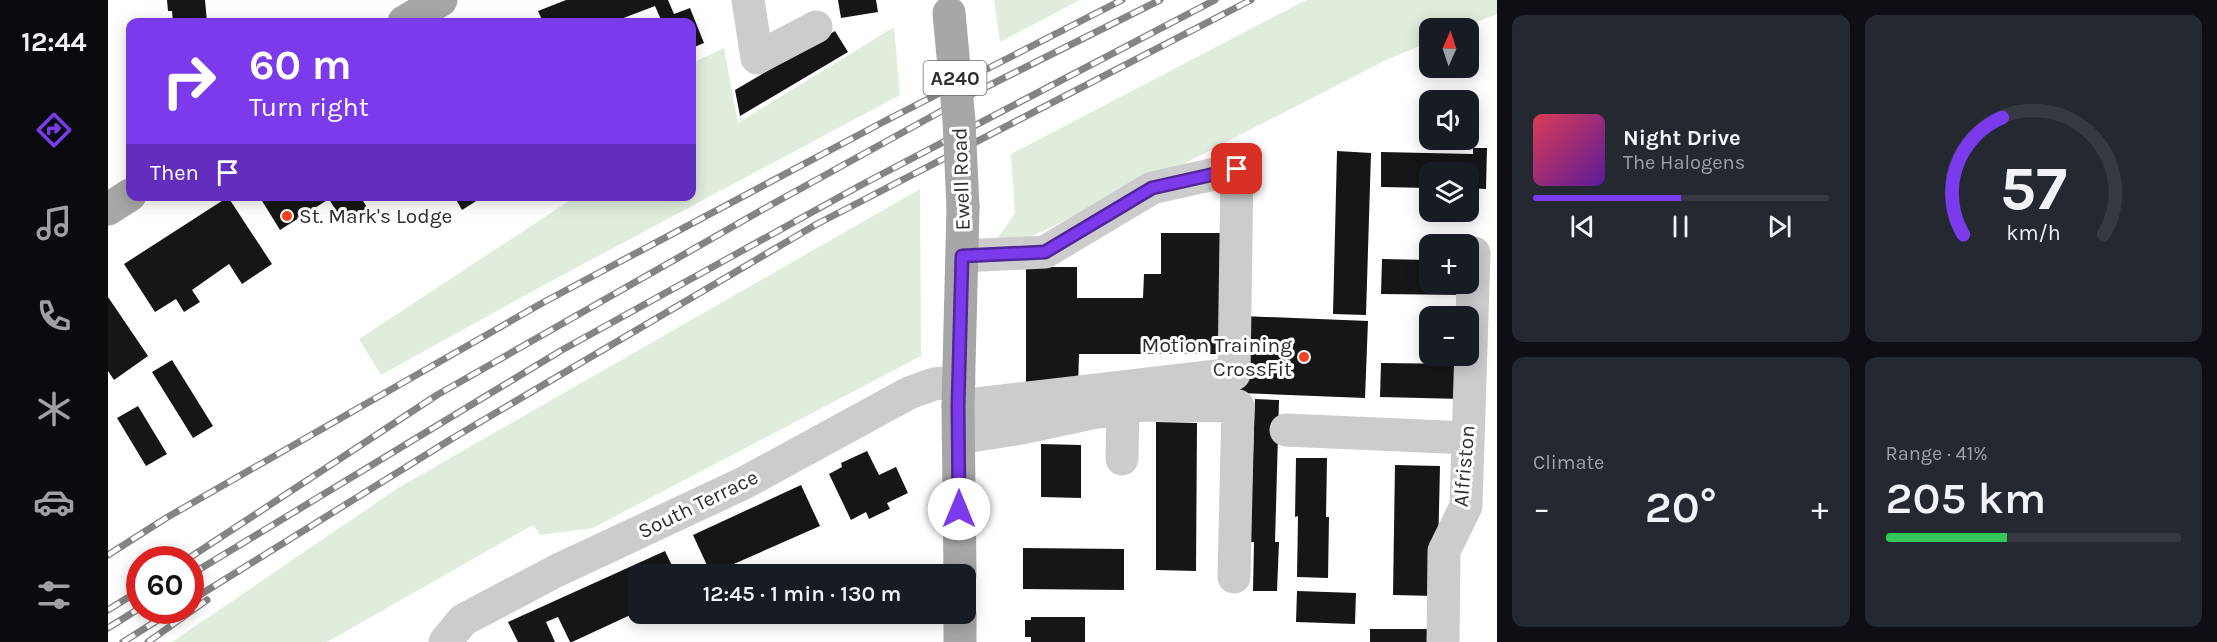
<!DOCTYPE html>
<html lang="en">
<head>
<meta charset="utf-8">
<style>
  :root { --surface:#171b24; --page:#242831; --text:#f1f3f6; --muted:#9ea1a6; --line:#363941; --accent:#7c3aed }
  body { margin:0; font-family:Karla,sans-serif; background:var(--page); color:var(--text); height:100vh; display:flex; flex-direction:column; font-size:22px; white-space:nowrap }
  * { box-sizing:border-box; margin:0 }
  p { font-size:20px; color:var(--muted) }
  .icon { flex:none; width:33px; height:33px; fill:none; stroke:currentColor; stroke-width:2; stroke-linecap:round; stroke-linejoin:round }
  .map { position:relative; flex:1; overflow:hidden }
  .side { display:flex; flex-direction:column; gap:15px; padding:15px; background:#0d0f14; width:720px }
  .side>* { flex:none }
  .hud { position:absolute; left:18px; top:18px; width:570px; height:183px; border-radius:12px; box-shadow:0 3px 15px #0003; background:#7c3aed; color:#fff; overflow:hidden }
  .needle { width:39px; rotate:3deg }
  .buttons { position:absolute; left:1311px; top:18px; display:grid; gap:12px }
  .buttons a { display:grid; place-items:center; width:60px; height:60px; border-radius:12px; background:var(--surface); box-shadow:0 3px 15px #0003; font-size:30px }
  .speed { position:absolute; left:18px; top:546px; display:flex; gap:12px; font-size:30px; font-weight:700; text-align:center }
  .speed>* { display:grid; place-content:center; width:78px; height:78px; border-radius:50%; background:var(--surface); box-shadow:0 3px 15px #0003; line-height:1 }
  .speed .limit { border:9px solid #d22; background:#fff; color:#111 }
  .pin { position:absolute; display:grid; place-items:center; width:51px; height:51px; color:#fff; margin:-26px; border-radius:12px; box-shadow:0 3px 9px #0006 }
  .me { position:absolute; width:66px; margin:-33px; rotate:0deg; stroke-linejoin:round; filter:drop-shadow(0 0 4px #0008) }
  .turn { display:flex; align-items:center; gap:21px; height:126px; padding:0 24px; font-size:27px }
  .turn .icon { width:78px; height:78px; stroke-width:2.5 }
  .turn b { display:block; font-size:42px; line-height:51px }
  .then { display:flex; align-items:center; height:57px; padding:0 24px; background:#0003; gap:12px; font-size:22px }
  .big { font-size:45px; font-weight:600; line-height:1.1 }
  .side .card { flex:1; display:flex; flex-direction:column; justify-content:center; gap:9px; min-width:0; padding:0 21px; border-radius:12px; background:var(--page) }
  .side .dial { align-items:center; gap:0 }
  .dial svg { height:156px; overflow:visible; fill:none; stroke:var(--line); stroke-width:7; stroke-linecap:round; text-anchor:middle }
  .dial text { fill:var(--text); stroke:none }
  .song { display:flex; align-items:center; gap:18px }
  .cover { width:72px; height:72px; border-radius:9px; background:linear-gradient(135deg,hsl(350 70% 55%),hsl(270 70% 35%)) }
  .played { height:6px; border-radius:3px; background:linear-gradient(90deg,var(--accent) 50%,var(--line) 50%) }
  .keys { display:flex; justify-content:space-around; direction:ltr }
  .heat { display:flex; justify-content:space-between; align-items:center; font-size:33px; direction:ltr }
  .charge { height:9px; border-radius:4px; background:linear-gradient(90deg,#34c759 41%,var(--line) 0) }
  .side .tiles { flex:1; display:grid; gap:15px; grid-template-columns:repeat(2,1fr) }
  .trip { position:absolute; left:520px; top:564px; width:348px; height:60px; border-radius:12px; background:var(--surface); box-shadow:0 3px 15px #0003; font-weight:600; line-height:60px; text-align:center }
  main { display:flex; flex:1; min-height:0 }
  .tab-bar { display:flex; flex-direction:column; width:108px; justify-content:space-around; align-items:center; background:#090b0e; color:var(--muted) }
  .tab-bar .icon { width:42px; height:42px }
  .tab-bar .on { color:var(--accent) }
  .tab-bar b { font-size:27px; color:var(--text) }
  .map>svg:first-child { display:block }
  .green { fill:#e1eddc }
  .building { fill:#161616 }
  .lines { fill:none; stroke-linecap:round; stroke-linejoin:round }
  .minor { stroke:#ccc; stroke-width:33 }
  .major { stroke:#a7a7a7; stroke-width:33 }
  .rail-casing { stroke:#848484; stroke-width:7 }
  .rail { stroke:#fff; stroke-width:4.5; stroke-dasharray:14; stroke-linecap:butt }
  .major-bridge { stroke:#a7a7a7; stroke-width:33 }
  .route-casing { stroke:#51269a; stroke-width:15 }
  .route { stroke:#7c3aed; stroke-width:10 }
  .poi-dot { fill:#f24024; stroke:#fff; stroke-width:2 }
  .labels { text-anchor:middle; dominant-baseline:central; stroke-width:6; stroke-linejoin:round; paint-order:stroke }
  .shield { fill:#fff; stroke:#6d6d6d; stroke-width:1.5 }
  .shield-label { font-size:20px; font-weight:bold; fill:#2f2f2f }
  .street-label { font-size:21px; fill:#2f2f2f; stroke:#fff }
  .poi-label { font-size:21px; fill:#2f2f2f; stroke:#fff; text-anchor:start }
</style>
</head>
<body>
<main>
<nav class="tab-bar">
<b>12:44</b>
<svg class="icon on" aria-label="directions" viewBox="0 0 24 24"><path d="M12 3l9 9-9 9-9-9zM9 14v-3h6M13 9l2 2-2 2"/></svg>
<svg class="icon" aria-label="music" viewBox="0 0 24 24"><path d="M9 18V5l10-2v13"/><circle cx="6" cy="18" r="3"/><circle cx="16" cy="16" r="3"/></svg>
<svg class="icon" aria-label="phone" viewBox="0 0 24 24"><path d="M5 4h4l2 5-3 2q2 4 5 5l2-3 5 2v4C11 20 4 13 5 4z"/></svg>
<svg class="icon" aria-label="climate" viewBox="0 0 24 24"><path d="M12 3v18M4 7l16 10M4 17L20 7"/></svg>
<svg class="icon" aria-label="car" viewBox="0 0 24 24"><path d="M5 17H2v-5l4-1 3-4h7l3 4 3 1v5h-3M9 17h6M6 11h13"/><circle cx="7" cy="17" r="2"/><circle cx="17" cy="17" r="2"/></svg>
<svg class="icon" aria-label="filters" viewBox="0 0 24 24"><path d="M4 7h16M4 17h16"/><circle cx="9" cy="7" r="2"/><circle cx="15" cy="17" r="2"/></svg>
</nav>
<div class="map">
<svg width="1389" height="642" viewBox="0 0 1389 642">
  <rect width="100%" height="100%" fill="#fff"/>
  <path class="green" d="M886 0H972L892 42Z
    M1198 0H1389V14L1354 28H1322L1321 42 1276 61 1066 169 922 237 889 239 907 213 903 154Z
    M786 27 792 95 436 285 273 375 251 339 467 197 584 196V63L616 48 630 123Z
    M812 189 813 356 485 528 432 535 425 525 219 642H64L290 488Z"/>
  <path class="building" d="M59 0H97L99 22H65L64 11H60Z
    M458 0H560L566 14 582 8 596 43 584 48V22H554L547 6 505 22H435L430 11Z
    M730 0H768L770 12 733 18Z
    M727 31 740 52 632 116 627 90Z
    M1365 148H1379L1378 189 1360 188V172H1322V188L1273 187V152L1365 154Z
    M1229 151 1263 153 1258 315 1225 314Z
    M151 196H252L260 209 236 224 221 199 172 230Z
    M346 196H372L373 198 354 210Z
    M120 197 164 264 134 284 121 264 84 290 92 302 76 312 68 299 47 312 16 264Z
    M1053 233H1118L1117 354H971L970 388H918V267H969V298H1035L1036 274H1053Z
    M1274 259 1322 260V284H1355L1354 295 1273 294Z
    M0 297 40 356 6 380 0 371Z
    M1134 316 1260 321 1257 398 1132 393Z
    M64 360 105 426 85 438 44 372Z
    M1273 363 1354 364V399L1272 397Z
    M1147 399 1171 400 1167 542H1171L1169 591H1145L1146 542H1142Z
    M30 406 59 454 38 466 9 418Z
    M1048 422 1089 423 1088 571 1048 570Z
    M933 444 973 445V498L933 497Z
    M759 451 771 475 788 467 800 493 779 503 782 509 761 519 758 512 743 520 721 474 734 467 733 463Z
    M1188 458H1219L1218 517H1221L1220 578 1189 577 1190 516 1187 517Z
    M1287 465 1332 466 1329 596 1285 595Z
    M693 485 712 526 603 574 585 535Z
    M915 548 1016 549V590L915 589Z
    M557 551 568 574H531V611L464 642H462L450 617 438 622 447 642H410L400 622Z
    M1189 591 1248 593 1247 624 1188 622Z
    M923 617H977V642H923V637H917V620H923Z
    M1262 629H1329V642H1262Z"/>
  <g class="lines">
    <path class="minor" d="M640 0 649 58 708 27
      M850 406 1126 374 1129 169 1044 188 937 252 854 256
      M1178 430 1360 438
      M850 438 913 428 988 412 1015 410 1032 405 1130 406 1126 577
      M1014 459 1015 410
      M337 642 355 620 448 571 636 483 801 393 826 384 851 382
      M1335 642 1336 551 1358 506 1366 253"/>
    <path class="major" d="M296 22 333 0
      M0 209 22 195
      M852 574 850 406 855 207
      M852 614V642"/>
    <defs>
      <path id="rail" d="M0 555 58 518 436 302 777 121 1014 0
        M78 560 329 395 661 206 868 92 1052 0
        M82 575 454 350 755 184 1107 0
        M82 601 345 438 709 224 1143 0
        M0 610 32 590
        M0 628 32 608
        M15 642 66 610
        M40 642 99 600"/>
    </defs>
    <use href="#rail" class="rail-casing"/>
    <use href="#rail" class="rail"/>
    <path class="major-bridge" d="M841 13 851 121 855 207"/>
  </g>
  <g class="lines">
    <defs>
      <path id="route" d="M851 509 850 406 854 256 937 252 1044 188 1129 169"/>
    </defs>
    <use href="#route" class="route-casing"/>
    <use href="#route" class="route"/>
  </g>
  <g class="poi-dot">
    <circle cx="179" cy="216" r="6"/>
    <circle cx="1196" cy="357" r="6"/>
  </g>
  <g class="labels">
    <rect class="shield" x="815.5" y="61" width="63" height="34" rx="4.5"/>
    <g class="shield-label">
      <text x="847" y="78">A240</text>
    </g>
    <g class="street-label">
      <text transform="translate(853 179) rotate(-92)">Ewell Road</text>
      <text transform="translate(1356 466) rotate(-85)">Alfriston</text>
      <text transform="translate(590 504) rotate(-26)">South Terrace</text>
    </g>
    <g class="poi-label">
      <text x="191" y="216">St. Mark's Lodge</text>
      <text x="1184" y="345" text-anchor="end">Motion Training<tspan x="1184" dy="24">CrossFit</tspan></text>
    </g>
  </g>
</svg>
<div class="buttons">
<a><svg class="needle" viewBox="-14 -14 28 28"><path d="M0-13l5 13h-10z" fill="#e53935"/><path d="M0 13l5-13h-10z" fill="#9ea1a6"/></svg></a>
<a><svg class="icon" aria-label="sound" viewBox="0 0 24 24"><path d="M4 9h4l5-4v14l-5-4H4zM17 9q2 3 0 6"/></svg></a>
<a><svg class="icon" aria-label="layers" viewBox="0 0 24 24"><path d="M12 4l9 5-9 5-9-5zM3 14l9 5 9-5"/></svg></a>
<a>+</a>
<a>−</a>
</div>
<div class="speed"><div class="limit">60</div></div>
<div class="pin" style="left:1129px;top:169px;background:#d93025"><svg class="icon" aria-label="arrive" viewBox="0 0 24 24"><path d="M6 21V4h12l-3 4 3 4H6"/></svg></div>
<svg class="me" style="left:851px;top:509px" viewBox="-20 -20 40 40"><circle r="19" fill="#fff"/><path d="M0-13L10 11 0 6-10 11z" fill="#7c3aed"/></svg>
<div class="trip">12:45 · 1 min · 130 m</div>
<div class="hud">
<div class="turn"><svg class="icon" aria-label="right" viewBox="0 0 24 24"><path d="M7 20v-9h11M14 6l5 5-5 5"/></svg><div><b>60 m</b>Turn right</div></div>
<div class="then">Then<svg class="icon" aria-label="arrive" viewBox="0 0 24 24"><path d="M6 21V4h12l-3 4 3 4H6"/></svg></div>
</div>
</div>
<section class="side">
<div class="tiles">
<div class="card">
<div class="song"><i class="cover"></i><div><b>Night Drive</b><p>The Halogens</p></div></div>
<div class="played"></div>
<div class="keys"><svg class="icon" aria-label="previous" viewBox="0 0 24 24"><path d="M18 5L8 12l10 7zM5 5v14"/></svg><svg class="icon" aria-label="pause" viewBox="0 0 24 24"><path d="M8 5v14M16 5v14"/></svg><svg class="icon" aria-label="next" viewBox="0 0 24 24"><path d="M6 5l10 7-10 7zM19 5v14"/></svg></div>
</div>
<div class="card dial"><svg viewBox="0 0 100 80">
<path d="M14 69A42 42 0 1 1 86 69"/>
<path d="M14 69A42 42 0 0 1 34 9" stroke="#7c3aed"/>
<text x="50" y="56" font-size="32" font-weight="700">57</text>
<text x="50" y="72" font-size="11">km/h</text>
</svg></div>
<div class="card"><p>Climate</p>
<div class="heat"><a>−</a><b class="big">20°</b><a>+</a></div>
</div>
<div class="card"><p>Range · 41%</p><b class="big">205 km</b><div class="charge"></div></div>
</div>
</section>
</main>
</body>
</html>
